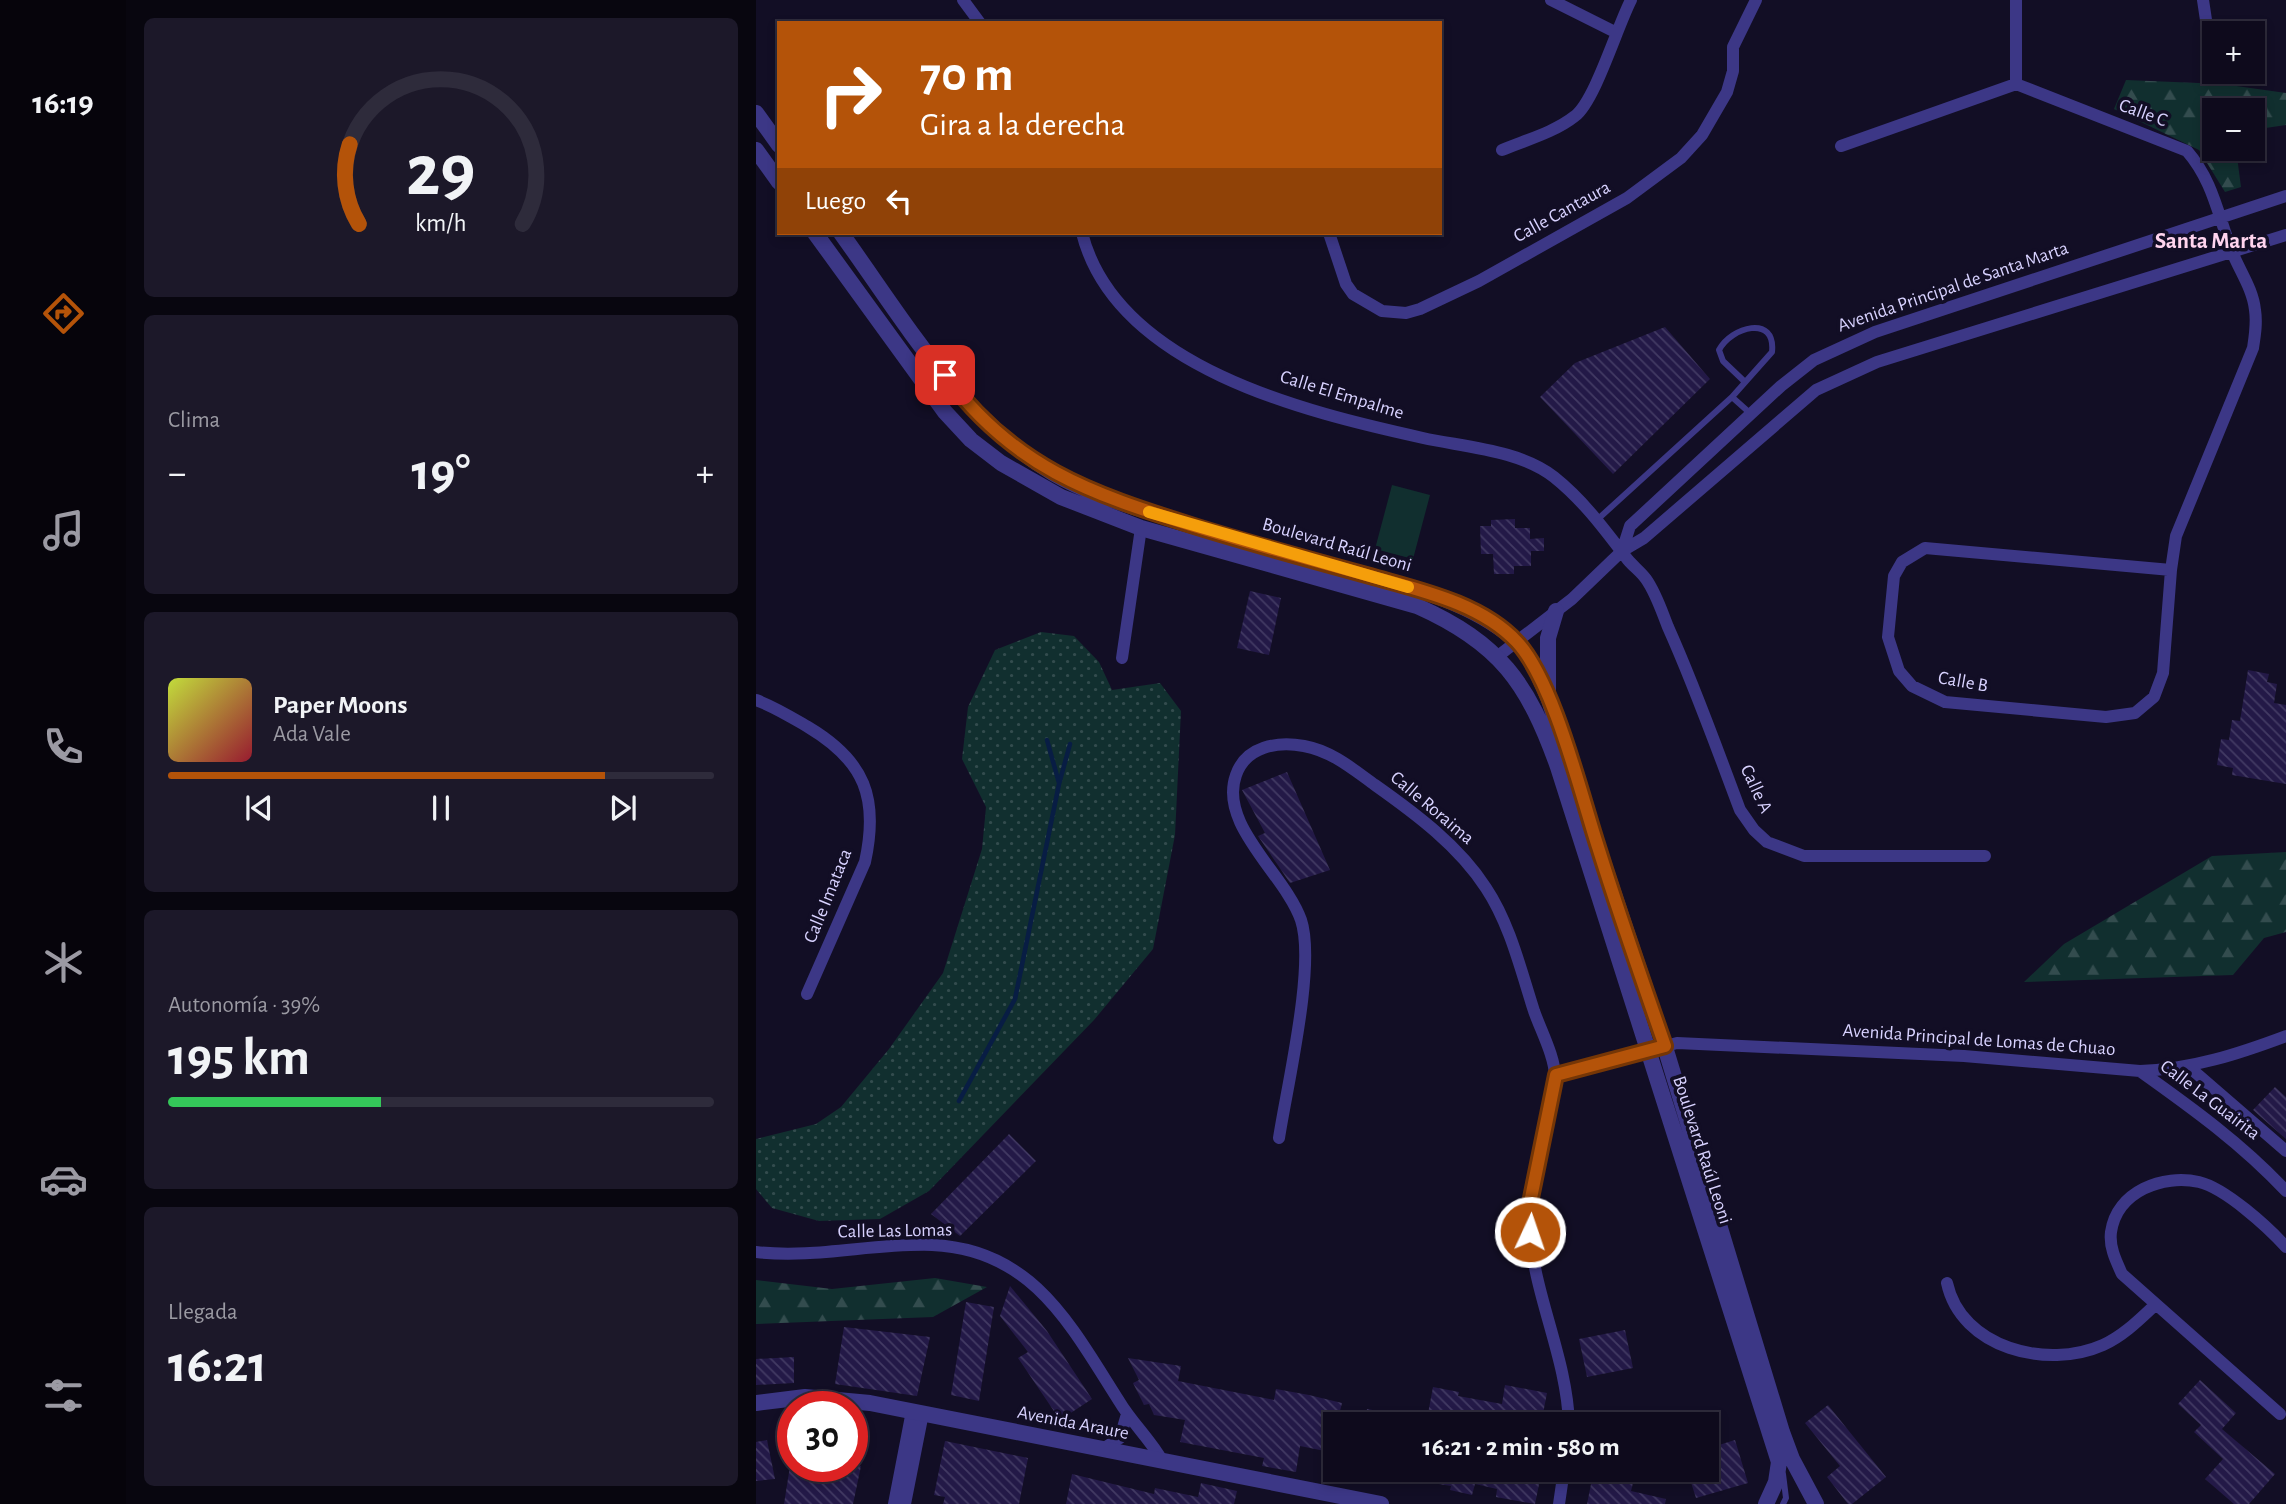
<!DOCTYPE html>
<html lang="es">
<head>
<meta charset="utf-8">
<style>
  :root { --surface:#0e0a1c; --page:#1c1829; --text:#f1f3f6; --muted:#9b9aa3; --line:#2e2b3b; --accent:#b45309 }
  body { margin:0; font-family:"Alegreya Sans",sans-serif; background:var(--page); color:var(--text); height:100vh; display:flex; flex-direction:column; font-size:26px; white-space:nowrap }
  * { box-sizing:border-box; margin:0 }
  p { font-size:23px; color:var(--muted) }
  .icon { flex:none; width:38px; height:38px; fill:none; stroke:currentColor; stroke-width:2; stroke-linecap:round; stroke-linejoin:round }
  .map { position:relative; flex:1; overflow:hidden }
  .details { display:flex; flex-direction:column; gap:18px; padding:18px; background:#08060f; width:630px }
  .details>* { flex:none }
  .guide { position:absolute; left:21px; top:21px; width:665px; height:214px; border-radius:0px; box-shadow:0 4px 10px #0003,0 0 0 2px var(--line); background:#b45309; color:#fff; overflow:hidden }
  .controls { position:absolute; left:1446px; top:21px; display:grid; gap:14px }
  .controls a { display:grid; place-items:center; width:63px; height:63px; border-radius:0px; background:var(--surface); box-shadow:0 4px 10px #0003,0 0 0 2px var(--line); font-size:35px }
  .speed { position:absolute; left:21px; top:1391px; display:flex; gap:14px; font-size:35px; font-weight:700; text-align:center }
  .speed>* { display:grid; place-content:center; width:91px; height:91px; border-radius:50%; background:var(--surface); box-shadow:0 4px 10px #0003,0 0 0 2px var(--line); line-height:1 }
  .speed .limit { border:10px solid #d22; background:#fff; color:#111 }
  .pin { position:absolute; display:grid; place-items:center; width:60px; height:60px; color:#fff; margin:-30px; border-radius:14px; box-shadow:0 4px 10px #0006 }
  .me { position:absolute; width:77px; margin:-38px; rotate:3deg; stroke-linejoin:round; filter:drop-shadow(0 0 5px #0008) }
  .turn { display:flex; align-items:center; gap:24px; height:147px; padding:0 28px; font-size:32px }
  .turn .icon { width:91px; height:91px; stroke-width:2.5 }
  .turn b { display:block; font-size:49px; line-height:60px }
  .then { display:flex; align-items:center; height:66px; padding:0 28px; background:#0003; gap:14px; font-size:26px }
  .big { font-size:52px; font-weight:700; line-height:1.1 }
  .details .card { flex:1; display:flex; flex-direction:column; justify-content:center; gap:10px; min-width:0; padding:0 24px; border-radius:10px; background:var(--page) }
  .details .dial { align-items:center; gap:0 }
  .dial svg { height:182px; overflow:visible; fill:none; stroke:var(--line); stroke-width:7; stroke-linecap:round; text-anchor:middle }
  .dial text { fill:var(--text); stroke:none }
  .song { display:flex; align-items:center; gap:21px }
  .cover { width:84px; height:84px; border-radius:10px; background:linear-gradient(135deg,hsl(70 70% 55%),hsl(350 70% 35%)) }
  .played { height:7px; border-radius:4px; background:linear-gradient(90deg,var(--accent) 80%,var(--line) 80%) }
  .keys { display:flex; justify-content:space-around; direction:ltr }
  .heat { display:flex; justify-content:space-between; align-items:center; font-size:38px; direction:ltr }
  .charge { height:10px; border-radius:5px; background:linear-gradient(90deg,#34c759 39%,var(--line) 0) }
  .trip { position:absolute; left:567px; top:1412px; width:396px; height:70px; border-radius:0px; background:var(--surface); box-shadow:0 4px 10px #0003,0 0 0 2px var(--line); font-weight:700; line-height:70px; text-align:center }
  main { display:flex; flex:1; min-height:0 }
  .tab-bar { display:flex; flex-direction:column; width:126px; justify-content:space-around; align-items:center; background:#06040b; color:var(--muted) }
  .tab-bar .icon { width:49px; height:49px }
  .tab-bar .on { color:var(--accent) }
  .tab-bar b { font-size:32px; color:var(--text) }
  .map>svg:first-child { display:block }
  .green { fill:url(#green-dots) }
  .forest { fill:url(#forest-firs) }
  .pitch { fill:#112f2f }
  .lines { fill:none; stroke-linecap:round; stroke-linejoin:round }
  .stream { stroke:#081d44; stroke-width:4.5 }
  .building { fill:url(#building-back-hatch) }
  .service { stroke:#3c3786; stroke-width:6 }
  .minor { stroke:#3c3786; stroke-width:12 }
  .tertiary { stroke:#3c3786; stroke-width:16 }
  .route-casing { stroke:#753606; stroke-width:18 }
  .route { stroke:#b45309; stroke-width:12 }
  .slow { stroke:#f59e0b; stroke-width:12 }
  .labels { text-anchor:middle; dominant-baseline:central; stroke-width:7; stroke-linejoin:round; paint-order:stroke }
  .street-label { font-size:19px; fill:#d8d2ff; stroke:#120e25 }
  .quarter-label { font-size:23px; font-weight:bold; fill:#ffd4ee; stroke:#120e25 }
</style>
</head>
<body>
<main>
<nav class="tab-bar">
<b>16:19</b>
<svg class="icon on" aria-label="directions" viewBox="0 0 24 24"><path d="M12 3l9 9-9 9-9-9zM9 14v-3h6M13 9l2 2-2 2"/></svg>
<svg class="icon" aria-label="music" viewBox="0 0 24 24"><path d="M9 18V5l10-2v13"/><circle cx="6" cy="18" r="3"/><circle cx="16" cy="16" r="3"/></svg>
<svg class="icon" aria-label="phone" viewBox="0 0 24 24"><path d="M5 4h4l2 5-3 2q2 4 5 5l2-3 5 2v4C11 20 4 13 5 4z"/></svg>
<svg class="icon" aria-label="climate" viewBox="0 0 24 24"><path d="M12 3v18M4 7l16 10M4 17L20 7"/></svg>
<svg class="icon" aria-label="car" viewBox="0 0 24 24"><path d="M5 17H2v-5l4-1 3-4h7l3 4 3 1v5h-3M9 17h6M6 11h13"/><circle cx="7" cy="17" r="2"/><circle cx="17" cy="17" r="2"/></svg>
<svg class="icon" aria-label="filters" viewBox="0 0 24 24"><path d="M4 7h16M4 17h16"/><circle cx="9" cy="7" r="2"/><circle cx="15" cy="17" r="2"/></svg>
</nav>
<section class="details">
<div class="card dial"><svg viewBox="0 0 100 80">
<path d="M14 69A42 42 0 1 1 86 69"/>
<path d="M14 69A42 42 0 0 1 10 34" stroke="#b45309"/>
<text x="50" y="56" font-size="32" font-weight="700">29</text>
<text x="50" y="72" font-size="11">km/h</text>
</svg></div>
<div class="card"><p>Clima</p>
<div class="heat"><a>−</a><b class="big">19°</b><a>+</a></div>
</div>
<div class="card">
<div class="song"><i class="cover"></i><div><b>Paper Moons</b><p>Ada Vale</p></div></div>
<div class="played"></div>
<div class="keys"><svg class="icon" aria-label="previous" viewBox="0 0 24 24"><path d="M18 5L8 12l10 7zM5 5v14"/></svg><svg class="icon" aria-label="pause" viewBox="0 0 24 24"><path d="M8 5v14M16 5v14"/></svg><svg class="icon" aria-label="next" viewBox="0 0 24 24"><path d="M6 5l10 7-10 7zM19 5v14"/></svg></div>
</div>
<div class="card"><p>Autonomía · 39%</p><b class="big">195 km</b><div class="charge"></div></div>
<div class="card"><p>Llegada</p><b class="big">16:21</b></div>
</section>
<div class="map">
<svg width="1530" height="1504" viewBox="0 0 1530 1504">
  <defs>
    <pattern id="green-dots" width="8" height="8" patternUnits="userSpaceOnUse" patternTransform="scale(1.75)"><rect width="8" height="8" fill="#112f2f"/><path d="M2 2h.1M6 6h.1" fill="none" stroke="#334c4e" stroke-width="1.8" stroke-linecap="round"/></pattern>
    <pattern id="forest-firs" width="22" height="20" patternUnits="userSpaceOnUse" patternTransform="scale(1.75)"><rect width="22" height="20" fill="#112f2f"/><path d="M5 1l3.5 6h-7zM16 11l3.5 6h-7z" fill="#334c4e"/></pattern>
    <pattern id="building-back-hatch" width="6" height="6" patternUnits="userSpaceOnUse" patternTransform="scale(1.75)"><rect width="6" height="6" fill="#231947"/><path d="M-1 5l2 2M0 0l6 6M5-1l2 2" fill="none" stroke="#423a63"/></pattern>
  </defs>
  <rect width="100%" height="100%" fill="#120e25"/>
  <path class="green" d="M285 632 318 636 343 662 356 690 404 683 425 711 419 835 397 949 338 1020 173 1191 124 1219 63 1221 16 1208 0 1189V1139L60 1124 85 1107 133 1049 187 973 226 849 230 807 206 759 212 707 239 650Z"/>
  <path class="forest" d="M1370 80 1466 84 1530 93V125L1496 130V110H1458V149H1480L1485 187 1469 192 1443 150 1358 109Z
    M1530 852V932L1508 938 1477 975 1268 982 1308 944 1456 856Z
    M179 1278 231 1287 177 1317 0 1324V1280L76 1289Z"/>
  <path class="pitch" d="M636 485 674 495 657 559 619 549Z"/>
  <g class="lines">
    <path class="stream" d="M291 740 303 783
      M203 1101 259 999 303 784 314 744"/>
  </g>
  <path class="building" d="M909 327 954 379 857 474 784 397 819 363Z
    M759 519V528H774V539L788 538V551H775V566H758V574H738L737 554H725L724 526H735V520Z
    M494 591 525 598 513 655 481 648Z
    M1492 670 1513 674 1511 682 1521 684 1518 703 1530 705V784L1476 775 1477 768 1461 765 1465 739 1473 740 1476 720 1484 721Z
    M531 772 574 870 534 883 502 836 509 833 486 790Z
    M1519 1087 1530 1097V1139L1497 1110Z
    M253 1134 280 1161 204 1236 175 1214Z
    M254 1286 291 1331 336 1399 304 1420 262 1358 272 1352 244 1316Z
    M210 1302 238 1307 223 1401 195 1395Z
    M88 1327 174 1337 161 1396 79 1384Z
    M869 1330 877 1368 831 1377 823 1339Z
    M38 1357V1383L0 1385V1359Z
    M372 1358 425 1366 422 1381 518 1400 520 1389 553 1395 586 1403 584 1411 610 1416 611 1409 660 1418 659 1424H579V1453L544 1446 540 1472 506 1466 508 1458 424 1442 429 1420 398 1415 393 1404 388 1405 377 1383 383 1380Z
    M1444 1380 1480 1413 1466 1429 1519 1474 1493 1504H1478L1449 1479 1467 1459 1438 1432 1445 1425 1422 1404Z
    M749 1385 791 1393 785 1424H670L677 1387 703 1392 702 1396 746 1404Z
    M1072 1405 1130 1477 1096 1504H1092L1071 1477 1084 1466 1049 1423Z
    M11 1440 19 1479 0 1481V1442Z
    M979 1440 992 1483 940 1498 931 1470H950V1449Z
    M189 1441 272 1458 263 1504H187L189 1497 178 1495Z
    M34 1466H105L97 1504H28Z
    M666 1470H786L779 1504 740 1497 741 1489 719 1484 716 1495 694 1490 695 1486 664 1481Z
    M316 1474 398 1494 399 1488 442 1497 445 1483 481 1491 478 1504H310Z
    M837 1474 877 1483 875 1491 910 1499 909 1504H831Z"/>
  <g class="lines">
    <path class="service" d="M976 397 995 414
      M842 519 976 397 1016 352C1020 314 975 327 963 350L967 361 989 382
      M1027 1504 1030 1498 1027 1474"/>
    <path class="minor" d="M207 0 224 23
      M795 0 859 32
      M1260 0V84L1431 151C1458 182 1462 217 1477 254 1485 273 1497 290 1499 310 1501 323 1499 335 1497 348L1420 536 1415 570
      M1447 0 1450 20
      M1085 146 1260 84
      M746 150C770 140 799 132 819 116 839 101 861 27 875 0
      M326 233C360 367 549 412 667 438 708 447 764 450 798 477 828 501 849 530 872 560 878 567 885 572 890 579 900 593 906 612 912 627 939 687 961 749 984 810L998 830 1011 842 1048 856H1229
      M573 233 590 284 597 294 626 311 650 313 664 309 723 281 871 198 925 158 946 135 971 92 977 71V47L1000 0
      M1169 548 1415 570 1407 673 1398 697 1379 713 1350 717 1189 702 1156 686 1143 671 1132 637 1138 576 1146 562Z
      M866 551 874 526 1025 386 1058 360 1119 332 1530 196
      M742 656 816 599 866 551 888 538 1060 390 1121 362 1530 235
      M366 658 385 528
      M0 700C19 707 35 717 52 727 109 761 123 798 109 862L51 994
      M1433 1067 1530 1151
      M1384 1071C1436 1108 1486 1144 1530 1191
      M800 1075 921 1043 1208 1056 1384 1071C1436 1069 1482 1054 1530 1036
      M523 1138C531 1086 560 965 545 920 529 874 462 825 480 775 490 746 522 741 548 746 576 751 598 770 619 785 660 814 703 846 730 888 754 924 765 971 778 1011 785 1031 799 1057 799 1077 799 1090 794 1102 791 1114 784 1152 771 1194 774 1233 779 1298 811 1359 813 1424
      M0 1252C58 1259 118 1243 176 1245 277 1249 315 1326 363 1401 376 1423 395 1440 407 1462
      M1191 1283C1205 1348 1291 1370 1347 1345 1367 1336 1383 1320 1399 1305
      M1524 1414 1366 1274C1360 1261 1353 1247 1355 1232 1361 1191 1407 1174 1443 1182 1469 1188 1512 1227 1530 1247
      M345 1450 364 1438 371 1414
      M138 1504 156 1411
      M149 1504 167 1413
      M803 1504 808 1470"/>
    <path class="tertiary" d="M0 113 23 145
      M0 150 23 182
      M59 233 189 412 215 440 245 463 305 497 385 528 661 606C744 643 772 683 802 767L1023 1462 1020 1482 1010 1504
      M85 233C147 319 204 418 297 473 336 496 382 508 425 522 481 539 536 555 593 570 650 586 710 599 757 638 774 653 783 677 792 697L909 1047 1026 1432 1036 1459 1060 1504
      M792 691V638L800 611
      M0 1403 49 1397 114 1403 625 1504"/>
  </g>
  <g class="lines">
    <defs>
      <path id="route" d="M189 375C257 467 333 493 438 526 496 544 555 560 614 576 663 590 725 603 761 642 798 682 824 792 842 847 863 914 886 980 909 1046L800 1075 775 1198 774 1232"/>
    </defs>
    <use href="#route" class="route-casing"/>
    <use href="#route" class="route"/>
    <path class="slow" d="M393 512 652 587"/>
  </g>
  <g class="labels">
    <g class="street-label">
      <text transform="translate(1387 113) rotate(20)">Calle C</text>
      <text transform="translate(806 212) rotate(-29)">Calle Cantaura</text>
      <text transform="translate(1197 287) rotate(-19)">Avenida Principal de Santa Marta</text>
      <text transform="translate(586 395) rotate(17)">Calle El Empalme</text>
      <text transform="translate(581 545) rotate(16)">Boulevard Raúl Leoni</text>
      <text transform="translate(1207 682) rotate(10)">Calle B</text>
      <text transform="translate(1000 789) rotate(65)">Calle A</text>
      <text transform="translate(676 808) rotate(40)">Calle Roraima</text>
      <text transform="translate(72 896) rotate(-68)">Calle Imataca</text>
      <text transform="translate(1223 1040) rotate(4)">Avenida Principal de Lomas de Chuao</text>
      <text transform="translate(1454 1100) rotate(37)">Calle La Guairita</text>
      <text transform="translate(946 1150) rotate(72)">Boulevard Raúl Leoni</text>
      <text transform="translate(139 1231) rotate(-1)">Calle Las Lomas</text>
      <text transform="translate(317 1423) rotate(11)">Avenida Araure</text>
    </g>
    <g class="quarter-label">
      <text x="1455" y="241">Santa Marta</text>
    </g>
  </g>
</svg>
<div class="controls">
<a>+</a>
<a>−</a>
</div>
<div class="speed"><div class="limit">30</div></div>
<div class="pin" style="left:189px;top:375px;background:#d93025"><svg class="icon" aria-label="arrive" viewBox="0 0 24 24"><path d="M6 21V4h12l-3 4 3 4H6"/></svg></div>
<svg class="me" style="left:774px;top:1232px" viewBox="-20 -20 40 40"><circle r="17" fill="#b45309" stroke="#fff" stroke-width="3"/><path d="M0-11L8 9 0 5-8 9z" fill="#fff"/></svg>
<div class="trip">16:21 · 2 min · 580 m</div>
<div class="guide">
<div class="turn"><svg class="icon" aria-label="right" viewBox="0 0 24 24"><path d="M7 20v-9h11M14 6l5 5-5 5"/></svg><div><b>70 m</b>Gira a la derecha</div></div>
<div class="then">Luego<svg class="icon" aria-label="left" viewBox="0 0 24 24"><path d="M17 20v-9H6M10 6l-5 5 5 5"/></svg></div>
</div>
</div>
</main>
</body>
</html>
